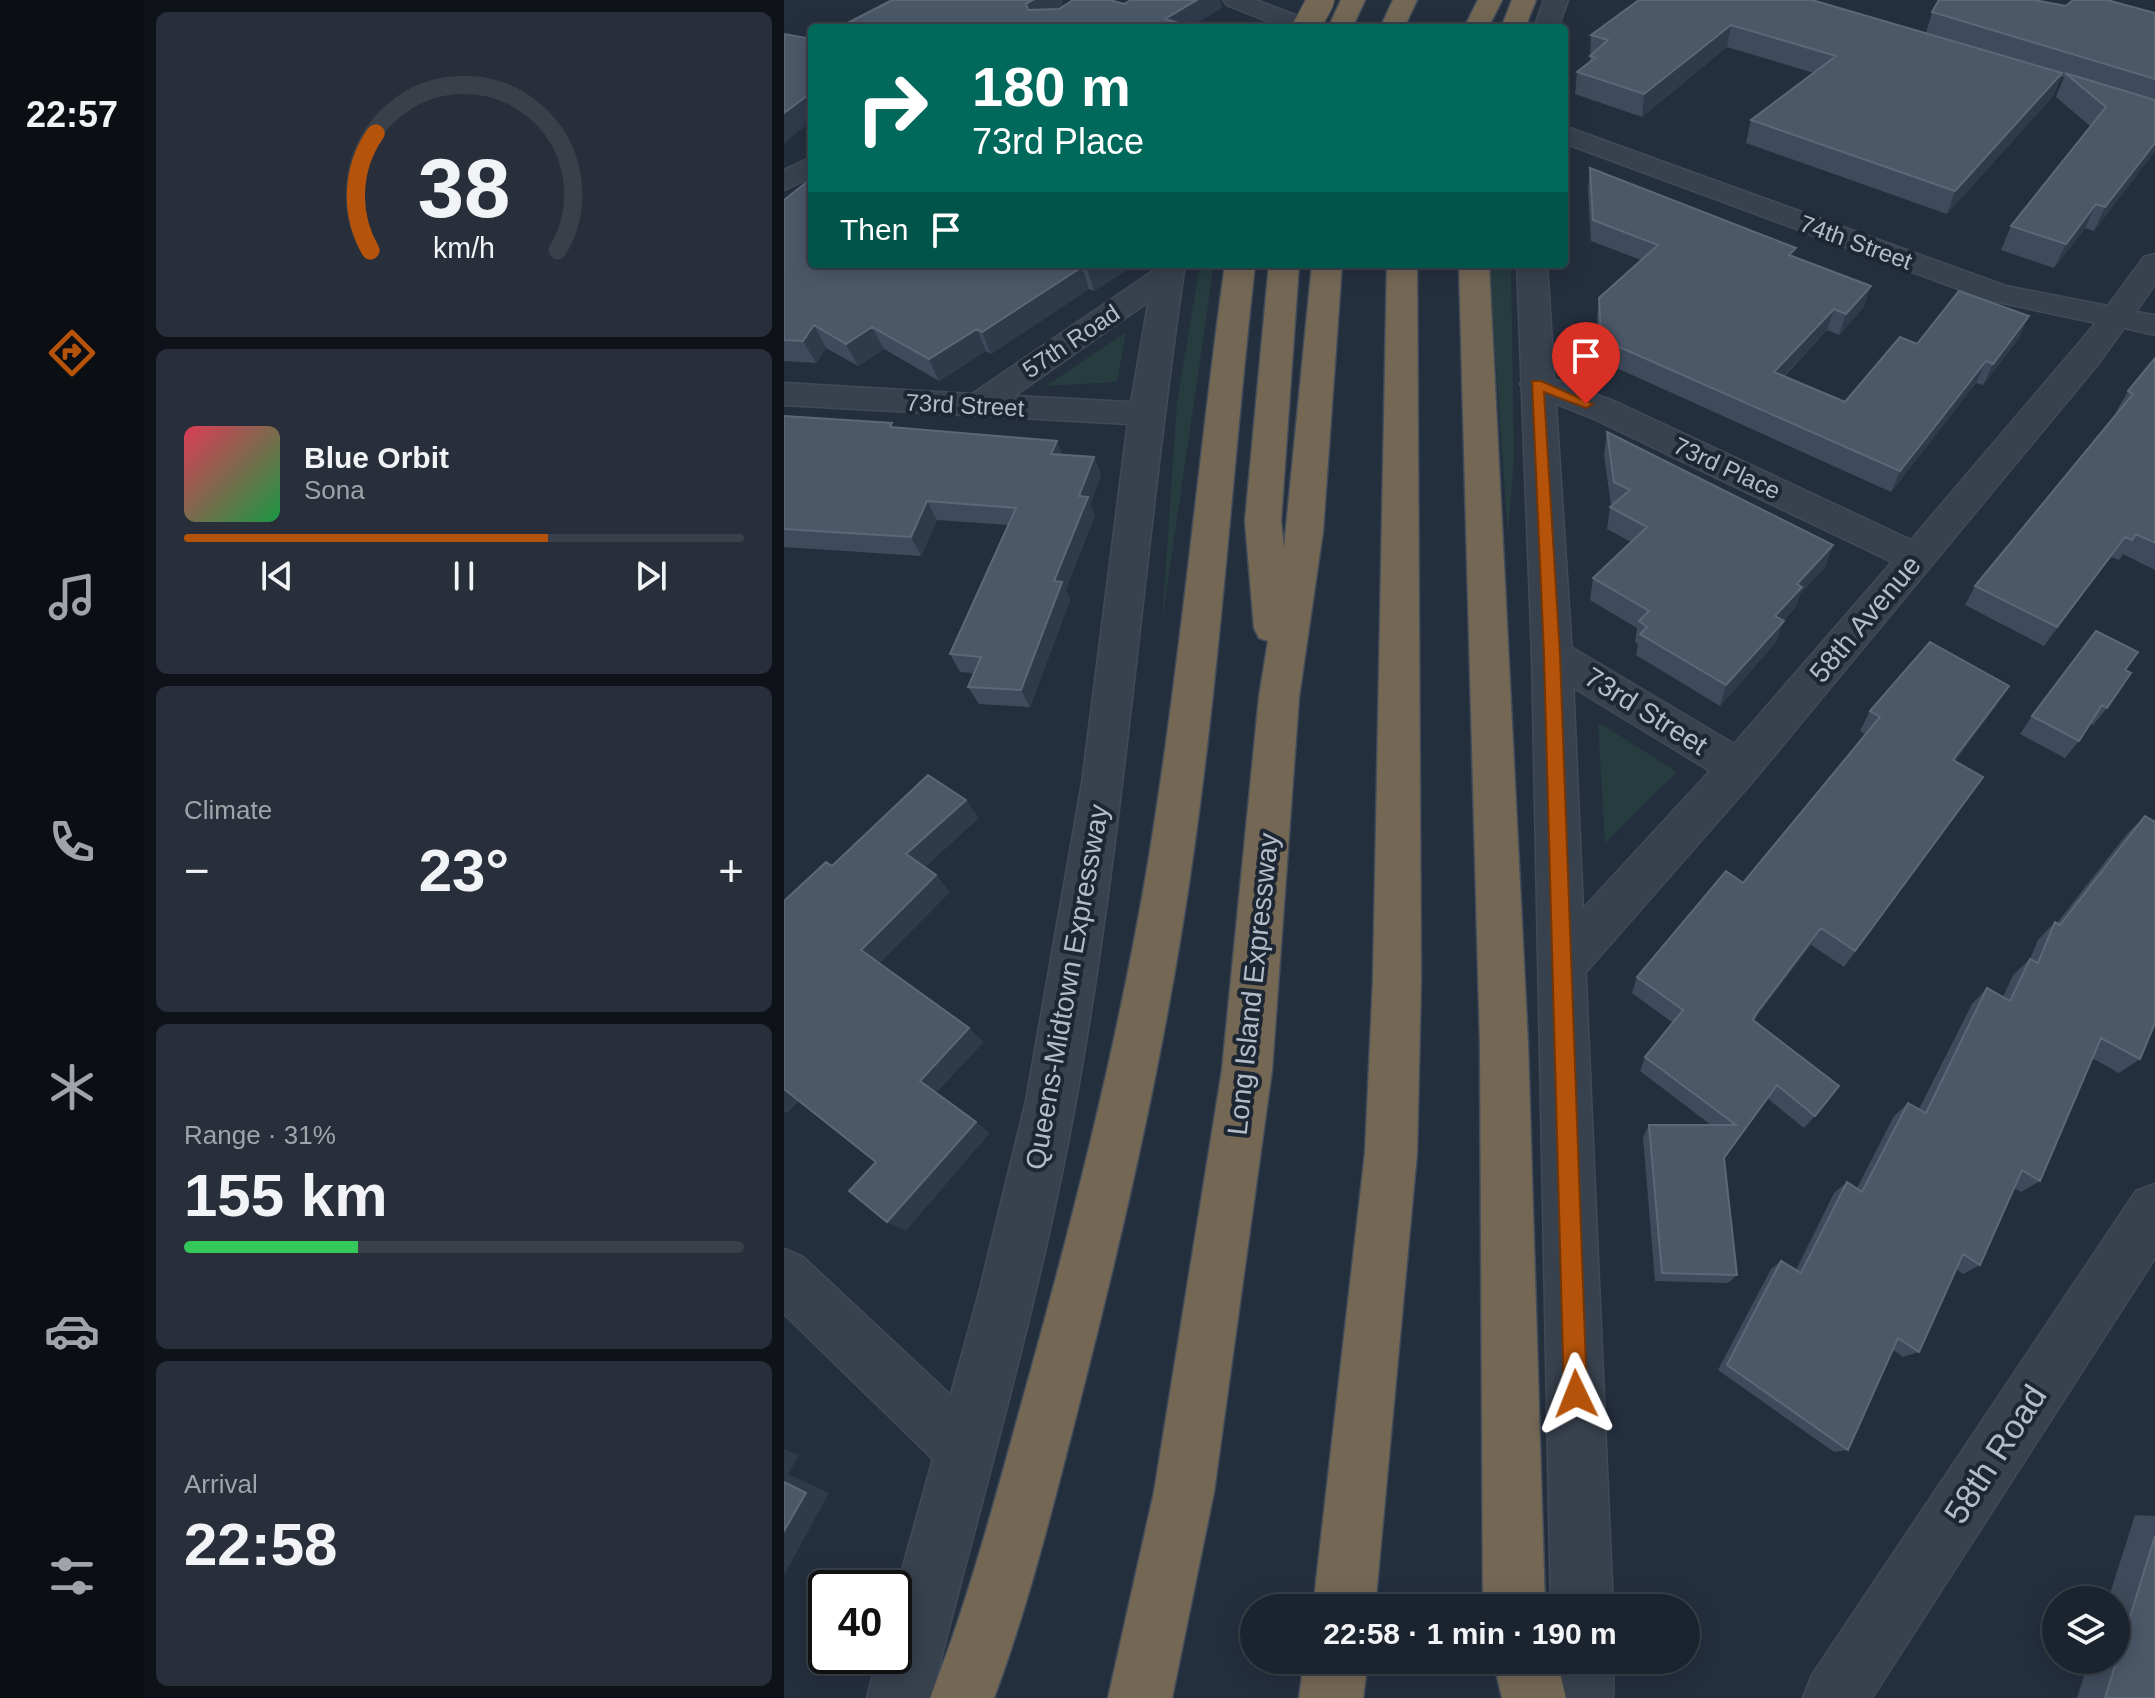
<!DOCTYPE html>
<html lang="en">
<head>
<meta charset="utf-8">
<style>
  :root { --surface:#1b232e; --page:#282f3a; --text:#f1f3f6; --muted:#a0a4aa; --line:#39404a; --accent:#b45309 }
  body { margin:0; font-family:Arial,sans-serif; background:var(--page); color:var(--text); height:100vh; display:flex; flex-direction:column; font-size:30px; white-space:nowrap }
  * { box-sizing:border-box; margin:0 }
  p { font-size:26px; color:var(--muted) }
  .icon { flex:none; width:44px; height:44px; fill:none; stroke:currentColor; stroke-width:2; stroke-linecap:round; stroke-linejoin:round }
  .map { position:relative; flex:1; overflow:hidden }
  .sheet { display:flex; flex-direction:column; gap:12px; padding:12px; background:#0f1319; width:640px }
  .sheet>* { flex:none }
  .banner { position:absolute; left:24px; top:24px; width:760px; height:244px; border-radius:8px; box-shadow:0 4px 20px #0003,0 0 0 2px var(--line); background:#00695c; color:#fff; overflow:hidden }
  .buttons { position:absolute; left:1258px; top:1586px; display:grid; gap:16px }
  .buttons a { display:grid; place-items:center; width:88px; height:88px; border-radius:50%; background:var(--surface); box-shadow:0 4px 20px #0003,0 0 0 2px var(--line); font-size:40px }
  .speed { position:absolute; left:24px; top:1570px; display:flex; gap:16px; font-size:40px; font-weight:700; text-align:center }
  .speed>* { display:grid; place-content:center; width:104px; height:104px; border-radius:50%; background:var(--surface); box-shadow:0 4px 20px #0003,0 0 0 2px var(--line); line-height:1 }
  .speed .limit { border:4px solid #111; border-radius:12px; background:#fff; color:#111 }
  .pin { position:absolute; display:grid; place-items:center; width:68px; height:68px; color:#fff; margin:-82px -34px; border-radius:50% 50% 50% 0; rotate:-45deg; box-shadow:0 0 8px #0007 }
  .pin .icon { rotate:45deg }
  .me { position:absolute; width:88px; margin:-44px; rotate:358deg; stroke-linejoin:round; filter:drop-shadow(0 0 6px #0008) }
  .turn { display:flex; align-items:center; gap:28px; height:168px; padding:0 32px; font-size:36px }
  .turn .icon { width:104px; height:104px; stroke-width:2.5 }
  .turn b { display:block; font-size:56px; line-height:68px }
  .then { display:flex; align-items:center; height:76px; padding:0 32px; background:#0003; gap:16px; font-size:30px }
  .big { font-size:60px; font-weight:800; line-height:1.1 }
  .sheet .card { flex:1; display:flex; flex-direction:column; justify-content:center; gap:12px; min-width:0; padding:0 28px; border-radius:12px; background:var(--page) }
  .sheet .dial { align-items:center; gap:0 }
  .dial svg { height:208px; overflow:visible; fill:none; stroke:var(--line); stroke-width:7; stroke-linecap:round; text-anchor:middle }
  .dial text { fill:var(--text); stroke:none }
  .song { display:flex; align-items:center; gap:24px }
  .cover { width:96px; height:96px; border-radius:12px; background:linear-gradient(135deg,hsl(350 70% 55%),hsl(140 70% 35%)) }
  .played { height:8px; border-radius:4px; background:linear-gradient(90deg,var(--accent) 65%,var(--line) 65%) }
  .keys { display:flex; justify-content:space-around; direction:ltr }
  .heat { display:flex; justify-content:space-between; align-items:center; font-size:44px; direction:ltr }
  .charge { height:12px; border-radius:6px; background:linear-gradient(90deg,#34c759 31%,var(--line) 0) }
  .trip { position:absolute; left:456px; top:1594px; width:460px; height:80px; border-radius:40px; background:var(--surface); box-shadow:0 4px 20px #0003,0 0 0 2px var(--line); font-weight:800; line-height:80px; text-align:center }
  main { display:flex; flex:1; min-height:0 }
  .tabs { display:flex; flex-direction:column; width:144px; justify-content:space-around; align-items:center; background:#0b0e12; color:var(--muted) }
  .tabs .icon { width:56px; height:56px }
  .tabs .selected { color:var(--accent) }
  .tabs b { font-size:36px; color:var(--text) }
  .map>svg:first-child { display:block }
  .green { fill:#263c3f }
  .lines { fill:none; stroke-linecap:round; stroke-linejoin:round }
  .minor-casing { stroke:#414a57; stroke-width:3 }
  .tertiary-casing { stroke:#414a57; stroke-width:3 }
  .motorway-casing { stroke:#434c59; stroke-width:3 }
  .minor { fill:#38414e; fill-rule:evenodd }
  .tertiary { fill:#38414e; fill-rule:evenodd }
  .motorway { fill:#746855; fill-rule:evenodd }
  .motorway-bridge-casing { stroke:#434c59; stroke-width:29; stroke-linecap:butt }
  .motorway-bridge { stroke:#746855; stroke-width:27 }
  .wall { fill:#3f4b5c }
  .shaded-wall { fill:#2f3b4b }
  .building { fill:#4b5868; stroke:#5c6777; stroke-width:2 }
  .route { fill:#b45309; stroke:#753606; stroke-width:2 }
  .labels { text-anchor:middle; dominant-baseline:central; stroke-width:8; stroke-linejoin:round; paint-order:stroke }
  .far-street-label { font-size:24px; fill:#b4bcc9; stroke:#1d2633 }
  .street-label { font-size:28px; fill:#b4bcc9; stroke:#1d2633 }
  .near-street-label { font-size:34px; fill:#b4bcc9; stroke:#1d2633 }
</style>
</head>
<body>
<main>
<nav class="tabs">
<b>22:57</b>
<svg class="icon selected" aria-label="directions" viewBox="0 0 24 24"><path d="M12 3l9 9-9 9-9-9zM9 14v-3h6M13 9l2 2-2 2"/></svg>
<svg class="icon" aria-label="music" viewBox="0 0 24 24"><path d="M9 18V5l10-2v13"/><circle cx="6" cy="18" r="3"/><circle cx="16" cy="16" r="3"/></svg>
<svg class="icon" aria-label="phone" viewBox="0 0 24 24"><path d="M5 4h4l2 5-3 2q2 4 5 5l2-3 5 2v4C11 20 4 13 5 4z"/></svg>
<svg class="icon" aria-label="climate" viewBox="0 0 24 24"><path d="M12 3v18M4 7l16 10M4 17L20 7"/></svg>
<svg class="icon" aria-label="car" viewBox="0 0 24 24"><path d="M5 17H2v-5l4-1 3-4h7l3 4 3 1v5h-3M9 17h6M6 11h13"/><circle cx="7" cy="17" r="2"/><circle cx="17" cy="17" r="2"/></svg>
<svg class="icon" aria-label="filters" viewBox="0 0 24 24"><path d="M4 7h16M4 17h16"/><circle cx="9" cy="7" r="2"/><circle cx="15" cy="17" r="2"/></svg>
</nav>
<section class="sheet">
<div class="card dial"><svg viewBox="0 0 100 80">
<path d="M14 69A42 42 0 1 1 86 69"/>
<path d="M14 69A42 42 0 0 1 16 24" stroke="#b45309"/>
<text x="50" y="56" font-size="32" font-weight="700">38</text>
<text x="50" y="72" font-size="11">km/h</text>
</svg></div>
<div class="card">
<div class="song"><i class="cover"></i><div><b>Blue Orbit</b><p>Sona</p></div></div>
<div class="played"></div>
<div class="keys"><svg class="icon" aria-label="previous" viewBox="0 0 24 24"><path d="M18 5L8 12l10 7zM5 5v14"/></svg><svg class="icon" aria-label="pause" viewBox="0 0 24 24"><path d="M8 5v14M16 5v14"/></svg><svg class="icon" aria-label="next" viewBox="0 0 24 24"><path d="M6 5l10 7-10 7zM19 5v14"/></svg></div>
</div>
<div class="card"><p>Climate</p>
<div class="heat"><a>−</a><b class="big">23°</b><a>+</a></div>
</div>
<div class="card"><p>Range · 31%</p><b class="big">155 km</b><div class="charge"></div></div>
<div class="card"><p>Arrival</p><b class="big">22:58</b></div>
</section>
<div class="map">
<svg width="1371" height="1698" viewBox="0 0 1371 1698">
  <rect width="100%" height="100%" fill="#242f3e"/>
  <path class="green" d="M416 264H430L378 622 393 402Z
    M705 264H727L730 459 724 535Z
    M342 332 333 382 262 386Z
    M814 722 893 772 821 843Z"/>
  <g class="lines">
    <defs>
      <path id="minor" d="M760 0H784L774 28H750Z
        M780 126 1222 286 1324 306 1360 257 1371 254V284L1352 312 1371 315V335L1340 328 1314 364 970 780 795 980 778 986 761 980 755 965 761 950 926 771 754 666 748 655 754 644 768 640 782 644 950 744 1108 562 808 418 740 391 736 384 740 377 752 374 764 377 832 402 1127 540 1312 323 1204 300 780 143Z
        M383 266 394 269 398 275 394 281 230 396 362 403 374 406 379 414 374 422 362 425 0 405V383L188 394 372 269Z
        M1371 1184V1258L1088 1698H1019L1028 1675 1352 1191Z
        M0 1249 19 1257 202 1428 210 1449 202 1470 181 1478 160 1470 0 1314Z"/>
      <path id="tertiary" d="M439 0H472L532 23 535 28H501L443 5Z
        M28 157V177L0 190V170Z
        M371 264H401C360 542 342 823 292 1100 256 1301 197 1500 147 1698H83L94 1656H110V1599L195 1293 242 1101 298 783 345 414Z
        M733 264H763L788 655 829 1608H767L748 655Z
        M766 1660H830L829 1698H765Z"/>
      <path id="motorway" d="M557 0H581L568 28H544Z
        M609 0H633L620 28H596Z
        M694 0H718L704 28H680Z
        M728 0H752L741 28H717Z
        M441 264H471C449 461 437 659 409 856 383 1042 341 1226 294 1409 269 1506 245 1604 210 1698H146C183 1604 209 1507 236 1409 287 1227 334 1044 365 857 397 660 414 461 441 264Z
        M485 264H515L497 521 500 548 528 264H558L539 531 515 697 488 1070 430 1492 388 1698H324L370 1492 438 1070 475 697 484 641 475 638 470 628 461 521Z
        M603 264H633L637 980 633 1153 591 1608H529L581 1153 589 980Z
        M675 264H705L744 1044 761 1608H699L696 1044Z
        M520 1660H584L579 1698H515Z
        M709 1660H773L782 1698H718Z"/>
    </defs>
    <use href="#minor" class="minor-casing"/>
    <use href="#tertiary" class="tertiary-casing"/>
    <use href="#motorway" class="motorway-casing"/>
    <use href="#minor" class="minor"/>
    <use href="#tertiary" class="tertiary"/>
    <use href="#motorway" class="motorway"/>
    <defs>
      <path id="motorway-bridge" d="M522 28 537 0"/>
    </defs>
    <use href="#motorway-bridge" class="motorway-bridge-casing"/>
    <use href="#motorway-bridge" class="motorway-bridge"/>
  </g>
  <path class="wall" d="M855 0 1142 33 1148 12 1282 6 1371 13V151L1310 231 1301 228 1270 268 1217 250 1227 226 1306 126 1272 97 1280 77H1277L1269 96 1163 214 962 143 967 120 1030 73 943 47 858 117 791 94 793 72 806 62 807 35Z
    M806 168 1010 256 1080 307 1055 335 1043 330 1000 377 1061 402 1133 344 1235 338 1199 385 1192 383 1107 492 815 360 813 319 815 298 857 260 807 241 804 189Z
    M0 200 352 264 310 291 305 289 207 354 202 351 155 381 100 349 74 366 42 348 32 363 0 361Z
    M1371 358V570L1339 554 1335 560 1327 557 1260 646 1181 605 1191 586 1334 413 1332 412 1344 391Z
    M0 416 111 428 273 441 278 454 310 457 317 475 306 504 311 515 282 589 286 600 246 707 195 704 184 687 190 673 176 672 166 654 224 525 153 520 137 556 0 547Z
    M823 432 1049 545 1041 567 1016 594 1011 608 999 621 992 642 936 706 852 655 854 644 851 642 853 628 806 600 809 578 847 542 823 529 826 507 828 505H827L820 455Z
    M1341 670 1323 708 1309 725 1306 724 1295 741 1281 758 1236 734 1248 716Z
    M1225 686 1211 707 1171 761 1199 777 1060 967 1027 945 969 1021 1031 1116 1020 1128 983 1098 940 1158 953 1275 944 1283 871 1281 859 1137 865 1125H927L856 1071 861 1057 889 1023 848 993 853 977 959 883 1082 735 1076 731 1086 711Z
    M1361 816 1369 821 1371 819V1023L1356 1059 1335 1073 1308 1058 1256 1181 1237 1192 1230 1188 1196 1265 1179 1274 1172 1269 1135 1352 1119 1357 1109 1350 1064 1450 1050 1452 934 1370 987 1269 997 1261 1012 1270 1050 1193 1063 1182 1073 1188 1110 1116 1124 1103 1135 1109 1188 1004 1203 988 1219 997 1229 975 1246 959 1254 940 1271 922 1273 923 1342 835Z
    M1351 1515 1371 1516V1698H1293L1305 1660H1332V1600H1324Z"/>
  <path class="shaded-wall" d="M249 0H278L279 5 248 26 242 4Z
    M413 0H436L438 8 406 28 381 19Z
    M947 25 943 47 858 117 860 94Z
    M1278 73 1269 96 1163 214 1171 191Z
    M28 92V121L0 143V113Z
    M1371 143V151L1310 231 1321 207Z
    M1312 204 1301 228 1270 268 1282 244Z
    M312 264H352L310 291 303 269Z
    M298 267 305 289 207 354 198 332Z
    M1087 286 1080 307 1055 335 1062 314Z
    M1050 309 1043 330 984 393 990 372Z
    M1245 316 1235 338 1199 385 1209 364Z
    M30 325 42 348 32 363 19 341Z
    M88 327 100 349 74 366 62 344Z
    M193 329 202 351 155 381 145 359Z
    M1202 361 1192 383 1107 492 1116 471Z
    M273 441 280 460 267 454Z
    M310 457 317 475 306 504 311 515 282 589 286 600 246 707 237 690 295 496Z
    M143 501 153 520 137 556 127 537Z
    M1341 537 1327 557 1260 646 1273 627Z
    M1049 545 1041 567 1016 594 1011 608 984 637 991 616 1013 584Z
    M1000 621 992 642 936 706 942 685Z
    M1225 686 1211 707 1157 779 1169 760Z
    M182 800 195 818 137 871 122 854Z
    M152 875 166 892 94 965 77 950Z
    M1037 928 1027 945 963 1029 972 1014Z
    M185 1028 200 1042 152 1093 136 1081Z
    M0 1088 17 1099 3 1113 0 1112Z
    M192 1122 206 1133 122 1231 103 1222Z
    M0 1449 15 1455 4 1474 45 1493 0 1575Z"/>
  <path class="building" d="M108 0H249L242 4 244 10 275 9 289 0H326L340 4 347 0H413L381 19 412 28H54Z
    M855 0H1028L1278 73 1171 191 967 120 1052 56 947 25 860 94 793 72 811 58 806 56 824 40 807 35Z
    M1155 0H1250L1282 6 1289 0H1323L1371 13V79L1148 12Z
    M0 34 28 39V92L0 113Z
    M1281 73 1371 100V143L1321 207 1312 204 1282 244 1227 226 1322 107Z
    M806 168 1012 248 1005 255 1087 286 1062 314 1050 309 990 372 1061 402 1116 337 1133 344 1175 291 1245 316 1209 364 1202 361 1116 471 817 339 815 298 874 245 809 220Z
    M28 178V264H312L303 269 298 267 198 332 193 329 145 359 88 327 62 344 30 325 19 341 0 340V200Z
    M1371 358V543L1352 534 1348 540 1341 537 1273 627 1191 586 1349 394 1344 391Z
    M0 416 108 423 106 427 273 441 267 454 310 457 295 496 304 497 270 581 278 582 237 690 184 687 197 657 166 654 232 508 143 501 127 537 0 529Z
    M823 432 1049 545 1013 584 1018 587 991 616 1000 621 942 685 856 634 863 627 855 621 865 611 809 578 863 527 826 507 846 490 830 482Z
    M1312 631 1354 652 1341 670 1347 673 1323 708 1318 705 1295 741 1248 716Z
    M1146 642 1225 686 1169 760 1199 777 1071 951 1037 928 972 1014 969 1020 1055 1086 1031 1116 993 1085 940 1158 953 1275 878 1273 865 1125H952L861 1057 899 1010 853 977 942 871 959 883 1096 717 1086 711Z
    M144 775 182 800 122 854 152 875 77 950 185 1028 136 1081 192 1122 103 1222 65 1191 92 1162 0 1089V901L42 862 48 866Z
    M1361 816 1371 822V1023L1356 1059 1317 1038 1256 1181 1238 1170 1196 1265 1179 1254 1135 1352 1114 1338 1064 1450 943 1365 997 1261 1017 1273 1063 1182 1078 1192 1124 1103 1142 1113 1203 988 1226 1001 1246 959 1254 963 1271 922 1276 925Z
    M0 1482 22 1493 0 1531Z
    M1371 1536V1698H1321Z"/>
  <path class="route" d="M748 381H757L809 404 802 408 760 392 776 655 803 1394 800 1402 792 1405 783 1402 780 1394 760 655Z"/>
  <g class="labels">
    <g class="far-street-label">
      <text transform="translate(1072 242) rotate(20)">74th Street</text>
      <text transform="translate(287 341) rotate(-34)">57th Road</text>
      <text transform="translate(181 405) rotate(3)">73rd Street</text>
      <text transform="translate(943 468) rotate(25)">73rd Place</text>
    </g>
    <g class="street-label">
      <text transform="translate(1081 619) rotate(-50)">58th Avenue</text>
      <text transform="translate(862 711) rotate(32)">73rd Street</text>
      <text transform="translate(469 984) rotate(-84)">Long Island Expressway</text>
      <text transform="translate(283 987) rotate(-80)">Queens-Midtown Expressway</text>
    </g>
    <g class="near-street-label">
      <text transform="translate(1211 1454) rotate(-57)">58th Road</text>
    </g>
  </g>
</svg>
<div class="buttons">
<a><svg class="icon" aria-label="layers" viewBox="0 0 24 24"><path d="M12 4l9 5-9 5-9-5zM3 14l9 5 9-5"/></svg></a>
</div>
<div class="speed"><div class="limit">40</div></div>
<div class="pin" style="left:802px;top:404px;background:#d93025"><svg class="icon" aria-label="arrive" viewBox="0 0 24 24"><path d="M6 21V4h12l-3 4 3 4H6"/></svg></div>
<svg class="me" style="left:792px;top:1394px" viewBox="-20 -20 40 40"><path d="M0-17L14 15 0 8-14 15z" fill="#b45309" stroke="#fff" stroke-width="4"/></svg>
<div class="trip">22:58 · 1 min · 190 m</div>
<div class="banner">
<div class="turn"><svg class="icon" aria-label="right" viewBox="0 0 24 24"><path d="M7 20v-9h11M14 6l5 5-5 5"/></svg><div><b>180 m</b>73rd Place</div></div>
<div class="then">Then<svg class="icon" aria-label="arrive" viewBox="0 0 24 24"><path d="M6 21V4h12l-3 4 3 4H6"/></svg></div>
</div>
</div>
</main>
</body>
</html>
